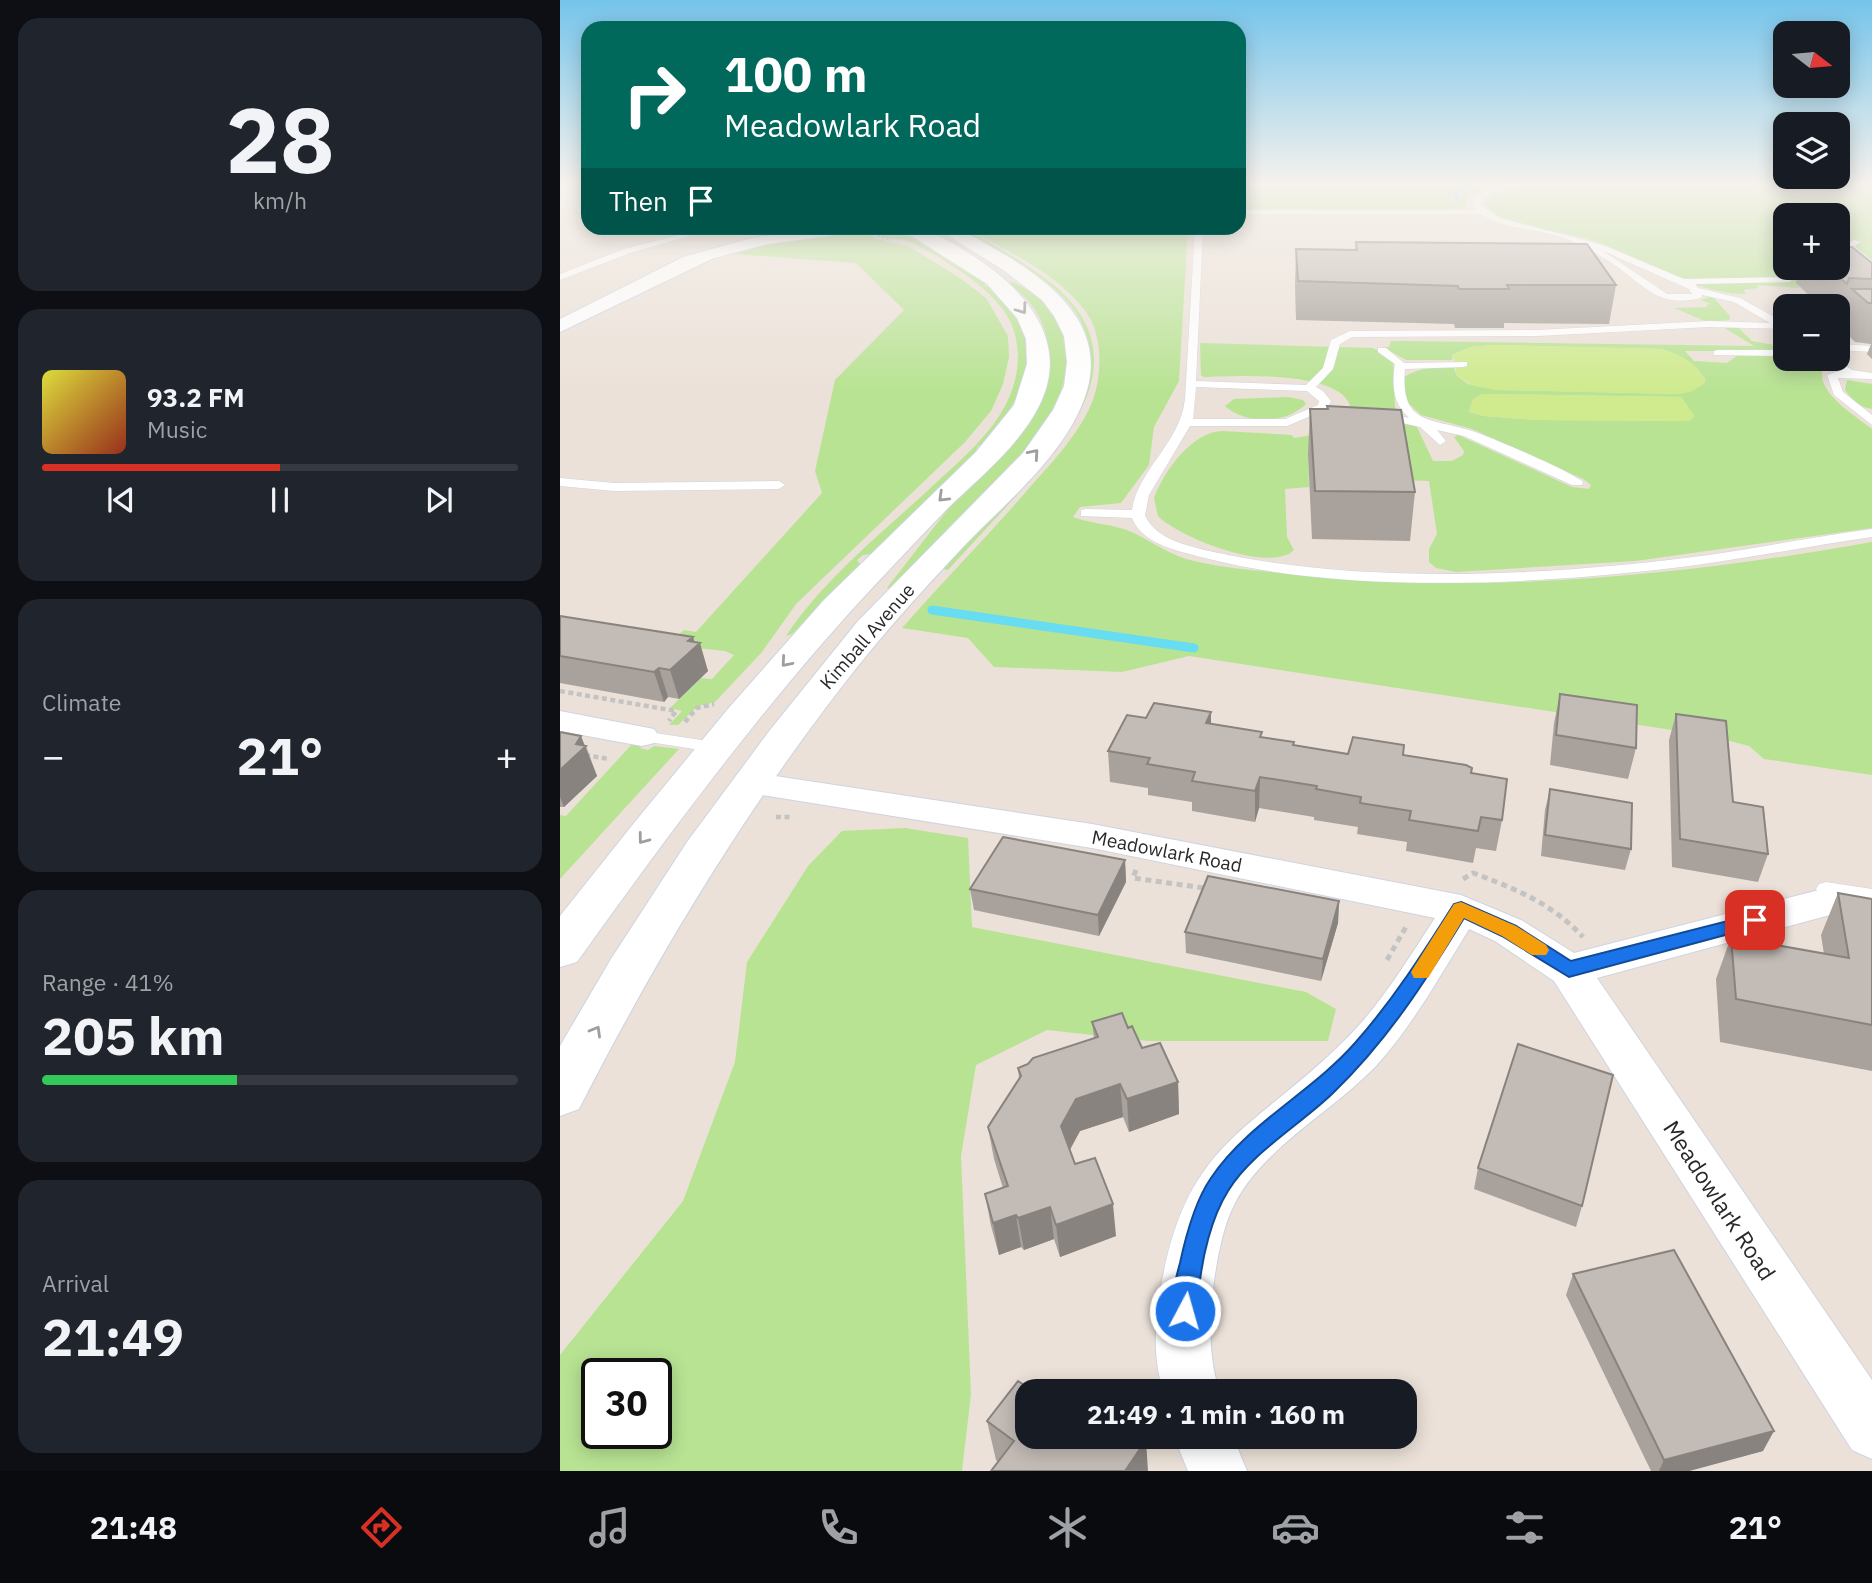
<!DOCTYPE html>
<html lang="en">
<head>
<meta charset="utf-8">
<style>
  :root { --surface:#171b24; --page:#20242c; --text:#f1f3f6; --muted:#9ea1a6; --line:#363941; --accent:#d93025 }
  body { margin:0; font-family:"IBM Plex Sans",sans-serif; background:var(--page); color:var(--text); height:100vh; display:flex; flex-direction:column; font-size:26px; white-space:nowrap }
  * { box-sizing:border-box; margin:0 }
  p { font-size:23px; color:var(--muted) }
  .icon { flex:none; width:38px; height:38px; fill:none; stroke:currentColor; stroke-width:2; stroke-linecap:round; stroke-linejoin:round }
  .map { position:relative; flex:1; overflow:hidden }
  .details { display:flex; flex-direction:column; gap:18px; padding:18px; background:#0d0f14; width:560px }
  .details>* { flex:none }
  .hud { position:absolute; left:21px; top:21px; width:665px; height:214px; border-radius:21px; box-shadow:0 4px 18px #0003; background:#00695c; color:#fff; overflow:hidden }
  .needle { width:46px; rotate:106deg }
  .fabs { position:absolute; left:1213px; top:21px; display:grid; gap:14px }
  .fabs a { display:grid; place-items:center; width:77px; height:77px; border-radius:14px; background:var(--surface); box-shadow:0 4px 18px #0003; font-size:35px }
  .speed { position:absolute; left:21px; top:1358px; display:flex; gap:14px; font-size:35px; font-weight:700; text-align:center }
  .speed>* { display:grid; place-content:center; width:91px; height:91px; border-radius:50%; background:var(--surface); box-shadow:0 4px 18px #0003; line-height:1 }
  .speed .limit { border:4px solid #111; border-radius:10px; background:#fff; color:#111 }
  .pin { position:absolute; display:grid; place-items:center; width:60px; height:60px; color:#fff; margin:-30px; border-radius:14px; box-shadow:0 4px 10px #0006 }
  .me { position:absolute; width:77px; margin:-38px; rotate:6deg; stroke-linejoin:round; filter:drop-shadow(0 0 5px #0008) }
  .turn { display:flex; align-items:center; gap:24px; height:147px; padding:0 28px; font-size:32px }
  .turn .icon { width:91px; height:91px; stroke-width:2.5 }
  .turn b { display:block; font-size:49px; line-height:60px }
  .then { display:flex; align-items:center; height:66px; padding:0 28px; background:#0003; gap:14px; font-size:26px }
  .big { font-size:52px; font-weight:800; line-height:1.1 }
  .details .tile { flex:1; display:flex; flex-direction:column; justify-content:center; gap:10px; min-width:0; padding:0 24px; border-radius:21px; background:var(--page) }
  .details .dial { align-items:center; gap:0 }
  .dial b { font-size:91px; line-height:1 }
  .song { display:flex; align-items:center; gap:21px }
  .cover { width:84px; height:84px; border-radius:10px; background:linear-gradient(135deg,hsl(60 70% 55%),hsl(10 70% 35%)) }
  .played { height:7px; border-radius:4px; background:linear-gradient(90deg,var(--accent) 50%,var(--line) 50%) }
  .keys { display:flex; justify-content:space-around; direction:ltr }
  .heat { display:flex; justify-content:space-between; align-items:center; font-size:38px; direction:ltr }
  .charge { height:10px; border-radius:5px; background:linear-gradient(90deg,#34c759 41%,var(--line) 0) }
  .trip { position:absolute; left:455px; top:1379px; width:402px; height:70px; border-radius:21px; background:var(--surface); box-shadow:0 4px 18px #0003; font-weight:800; line-height:70px; text-align:center }
  .tabs { display:flex; height:112px; justify-content:space-around; align-items:center; background:#090b0e; color:var(--muted) }
  .tabs .icon { width:49px; height:49px }
  .tabs .active { color:var(--accent) }
  .tabs b { font-size:32px; color:var(--text) }
  main { display:flex; flex:1; min-height:0 }
  .map>svg:first-child { display:block }
  .green { fill:#b8e393; fill-rule:evenodd }
  .pitch { fill:#cfeb8e }
  .lines { fill:none; stroke-linecap:round; stroke-linejoin:round }
  .stream-far2 { stroke:#68dcf0; stroke-width:4.5 }
  .stream-far1 { stroke:#68dcf0; stroke-width:7 }
  .stream { stroke:#68dcf0; stroke-width:9 }
  .service-casing { stroke:#ced4e1; stroke-width:1 }
  .minor-casing { stroke:#ced4e1; stroke-width:2 }
  .secondary-casing { stroke:#ced4e1; stroke-width:2 }
  .path-far2 { stroke:#c3c3c3; stroke-width:2; stroke-dasharray:2.5 2; stroke-linecap:butt }
  .path-far1 { stroke:#c3c3c3; stroke-width:4.5; stroke-dasharray:5 3.5; stroke-linecap:butt }
  .path { stroke:#c3c3c3; stroke-width:5; stroke-dasharray:6 4.5; stroke-linecap:butt }
  .service { fill:#fff; fill-rule:evenodd }
  .minor { fill:#fff; fill-rule:evenodd }
  .secondary { fill:#fff; fill-rule:evenodd }
  .wall { fill:#a8a19c }
  .shaded-wall { fill:#88837f }
  .building { fill:#c3bbb5; stroke:#88837f; stroke-width:2 }
  .oneway { stroke:#9e9e9e }
  .route { fill:#1a73e8; stroke:#114b97; stroke-width:2 }
  .slow { fill:#f59e0b }
  .labels { text-anchor:middle; dominant-baseline:central; stroke-width:6; stroke-linejoin:round; paint-order:stroke }
  .street-label { font-size:19px; fill:#282828; stroke:#fff }
  .near-street-label { font-size:23px; fill:#282828; stroke:#fff }
</style>
</head>
<body>
<main>
<section class="details">
<div class="tile dial"><b>28</b><p>km/h</p></div>
<div class="tile">
<div class="song"><i class="cover"></i><div><b>93.2 FM</b><p>Music</p></div></div>
<div class="played"></div>
<div class="keys"><svg class="icon" aria-label="previous" viewBox="0 0 24 24"><path d="M18 5L8 12l10 7zM5 5v14"/></svg><svg class="icon" aria-label="pause" viewBox="0 0 24 24"><path d="M8 5v14M16 5v14"/></svg><svg class="icon" aria-label="next" viewBox="0 0 24 24"><path d="M6 5l10 7-10 7zM19 5v14"/></svg></div>
</div>
<div class="tile"><p>Climate</p>
<div class="heat"><a>−</a><b class="big">21°</b><a>+</a></div>
</div>
<div class="tile"><p>Range · 41%</p><b class="big">205 km</b><div class="charge"></div></div>
<div class="tile"><p>Arrival</p><b class="big">21:49</b></div>
</section>
<div class="map">
<svg width="1312" height="1471" viewBox="0 0 1312 1471">
  <rect width="100%" height="100%" fill="#ebe1d8"/>
  <path class="green" d="M679 185H903L892 196 893 201 897 202C903 186 918 185 934 185L907 197 906 206 903 208 873 211 679 209Z
    M1087 185H1312V311L1281 283H1236L1240 288 1197 285 1198 288 1183 290 1186 294C1129 294 1078 253 1024 238 997 230 940 227 924 203 944 174 1052 190 1087 185ZM1225 215H1278V268H1225Z
    M396 228C421 234 458 259 479 274 582 345 520 427 457 495 434 520 411 545 388 570L383 569 443 504 522 398H528L523 397C524 380 529 360 527 343 524 290 436 250 396 228Z
    M405 228H628L619 381 594 427 589 465 561 503 520 507 513 517C529 523 547 524 564 529 586 537 604 552 626 559 663 569 704 571 742 575 928 595 1128 575 1312 542V775L1204 759 1189 746 1151 736 629 656 562 672 434 667 408 638 342 628C384 580 429 535 471 486 494 460 520 433 533 400 542 374 543 335 526 312 496 272 447 251 405 228Z
    M299 229 317 239 350 247 400 278 426 298 448 336 449 357 443 384 431 411 405 442 236 604 202 652 155 702 138 706 118 725H109L122 711 110 708 141 678 152 679 174 655 165 651 107 645 124 630 136 632 262 493 255 471 275 380 344 310 296 263 161 253Z
    M310 229C353 229 391 259 425 283V286L430 287C439 297 453 308 459 320 484 366 452 410 424 444L418 446 414 455 311 554 303 555 297 560 300 564 232 634 226 636C266 576 326 530 378 481 402 459 429 436 445 406 462 375 464 334 440 306 419 280 383 259 354 244 340 236 321 242 310 229Z
    M453 282C480 296 500 312 505 343 515 410 458 460 416 504 389 532 361 560 334 589L327 588 392 504 475 411C498 366 494 312 447 283Z
    M1152 296 1170 316 1169 320 1147 322 1114 308 1148 307 1146 305 1151 304 1141 300Z
    M1163 327 1179 328 1192 341 1225 347V351H1125L1134 361 1167 363 1178 355 1225 356V359L1262 361C1263 367 1262 372 1262 377 1265 398 1297 417 1312 429V528L1075 561 896 572 876 568 869 562V549L877 534 869 481 841 480 781 424 847 423 857 427 873 461H892L903 455 904 451 894 437 898 435 1012 487 1029 489 1031 485 1023 479 912 429 861 415 845 400 844 377C860 367 876 366 894 368L897 376 908 384 938 390 1119 394 1132 391 1144 383 1145 378 1127 362 1102 349 932 345 911 347 893 354 892 360H846L823 347H829L831 341H845L1194 346ZM923 394 1121 397 1134 416 1129 421 977 420 924 416 909 412 913 399Z
    M640 343 813 348 833 361 835 407 839 413 791 409C784 369 675 376 644 377L641 375Z
    M1287 380 1312 384V409C1299 407 1293 401 1285 390Z
    M728 397 743 400 746 404C726 424 686 425 665 406L674 399Z
    M662 431 732 435 734 438 752 435 748 454 749 487 725 489 727 537 734 550C710 574 618 537 598 516L594 498C604 471 632 432 662 431Z
    M73 743 85 744 80 748 88 750 94 746 119 749 0 879V815L6 816Z
    M345 828 408 838 412 927 746 992 776 1009 768 1041H588L487 1030 416 1065 401 1156 411 1394 402 1471H0V1355L123 1201 175 1062 187 962 248 866 282 831ZM37 1374H96V1433H37Z"/>
  <path class="pitch" d="M932 345 1102 349C1116 352 1143 366 1145 383L1132 391 1119 394 938 390 914 386 897 376 893 354 911 347Z
    M923 394 1121 397 1134 416 1129 421 977 420 924 416 909 412 913 399Z"/>
  <g class="lines">
    <path class="stream-far2" d="M897 201 896 193 909 185"/>
    <path class="stream-far1" d="M372 610 376 611"/>
    <path class="stream" d="M372 610 634 648"/>
    <defs>
      <path id="service" d="M961 185 937 191 921 199 920 205 940 218 1043 245 1124 279 1231 277V281L1228 282 1135 284 1138 288 1180 298 1225 323V329L1149 327 978 336 792 337 780 344 773 369 756 387 763 391 771 401 767 409 727 426H630L589 495 585 515C596 543 642 549 668 555 817 585 999 575 1149 555 1204 547 1258 536 1312 529V537C1258 545 1204 555 1150 563 1000 584 796 596 649 559 623 552 583 546 572 518L521 516V510L526 509 572 510C578 469 620 444 625 399L635 228H643L636 381 746 385 763 368 771 340 790 331 978 330 1149 321 1210 323 1174 302 1142 295 1141 298C1099 308 1087 288 1056 266 1039 254 1018 243 998 236 973 228 944 230 921 214H679V210H916L912 205 914 196 935 187ZM1043 251 1129 289 1132 294H1107ZM636 387 747 391 759 401 758 405 725 419H633Z
        M146 228H158L70 253 0 280V274L64 249Z
        M1294 240 1301 242 1294 246 1312 261V268L1284 246Z
        M1278 319H1312V325H1278Z
        M1278 344 1312 346V352L1278 350Z
        M818 348H826L844 363 907 362V366L903 367 845 369C840 424 869 418 909 430 927 435 1012 472 1023 482L1022 485H1012L904 436 877 430 886 441 880 445 860 427 815 417V413L819 411 849 418C832 402 832 385 835 364L818 352Z
        M1158 350H1225V356L1154 355V351Z
        M1264 359H1276L1292 370 1312 373V379L1278 378 1283 392 1312 415V425L1274 395 1267 375 1279 371Z
        M0 478 54 483 219 481 225 485 219 489 54 491 0 486Z
        M82 731 154 742 163 747 154 752 76 740 73 736 76 732Z
        M1266 882 1312 889V903L1259 894 1256 889 1259 884Z"/>
      <path id="minor" d="M255 228H298L290 233 208 244 154 258 0 332V319L123 257 188 239Z
        M0 711 94 729 99 736 94 743 82 746 0 731Z
        M189 772 532 824 901 895 963 921 1014 953 1267 888 1281 892 1287 902 1281 912 1037 978 1312 1380V1459L1292 1450 994 981 935 941 909 929C880 976 853 1025 816 1066 772 1112 705 1146 675 1203 663 1226 658 1255 654 1281 649 1319 648 1354 659 1391H603C592 1354 595 1318 602 1281 628 1140 693 1131 783 1042 820 1006 847 961 875 918L532 848 177 791 172 783 177 775Z
        M614 1437H673L687 1471H628Z"/>
      <path id="secondary" d="M339 228C365 225 385 239 407 252 461 285 513 339 479 406 458 447 421 476 388 508 355 542 322 577 290 612 191 722 103 842 17 962L0 967V916L74 823 167 710 264 600 416 452 454 405 467 364 466 339 457 318 427 284Z
        M376 228C399 226 413 237 433 248 483 276 545 319 528 387 511 451 447 501 403 547 360 593 318 639 280 689 179 820 94 962 19 1109L0 1116V1046L51 959 127 842 210 730 298 621 463 453 493 410 504 386 507 362 504 336 494 316 482 300 443 270Z"/>
    </defs>
    <use href="#service" class="service-casing"/>
    <use href="#minor" class="minor-casing"/>
    <use href="#secondary" class="secondary-casing"/>
    <path class="path-far2" d="M309 233 331 240"/>
    <path class="path-far1" d="M0 691 116 711 109 721
      M125 722 137 708 154 704
      M25 755 49 759
      M216 817H232"/>
    <path class="path" d="M576 870 573 878 644 888
      M903 879 913 873C954 888 993 904 1023 937
      M827 960 847 925"/>
    <use href="#service" class="service"/>
    <use href="#minor" class="minor"/>
    <use href="#secondary" class="secondary"/>
  </g>
  <path class="wall" d="M796 242 1056 285 1049 324 944 323V328H895L894 324 736 320 735 286 736 249 795 250Z
    M1312 263V359L1307 354 1311 344 1295 342 1281 328 1284 317 1278 316V318V306H1260L1236 283 1240 268H1278Z
    M767 406 855 492 850 541 752 539 748 454 750 409H767Z
    M0 616 135 642 148 671 119 699 108 697 104 702 0 683Z
    M1000 694 1076 748 1068 779 990 765 994 723Z
    M1116 714 1208 854 1198 882 1112 867 1109 740Z
    M586 718 651 724 734 745 788 754 843 755 911 773 942 820 936 851 916 848 913 863 846 851 847 842 797 834 798 827 754 820V817L699 808 695 822 632 811V802L588 795V788L550 782 548 751Z
    M0 732 26 746 37 776 4 807H0Z
    M990 789 1071 849 1065 870 981 856 985 810Z
    M565 860 566 882 539 936 414 910 410 889Z
    M1278 893 1312 899V1071L1160 1042 1156 979 1171 937 1264 954 1261 935Z
    M779 901 778 923 761 981 626 953 625 932Z
    M532 1022 568 1028 582 1048 618 1082 619 1114 569 1132 563 1117 520 1131 510 1150 515 1164 556 1236 500 1257 494 1239 464 1250 461 1247 439 1255 431 1226 425 1194 443 1188 434 1159 428 1127 459 1079 458 1068 534 1038Z
    M918 1168 1022 1206 1016 1227 914 1189Z
    M1013 1274 1203 1451 1129 1471H1091L1006 1295Z
    M427 1421 588 1471 438 1462 436 1460Z"/>
  <path class="shaded-wall" d="M133 637 136 646 140 643 148 671 119 699 110 670 128 641Z
    M99 668 108 697 104 702 94 672Z
    M651 712V742L646 723Z
    M21 736 37 776 4 807 0 797V770Z
    M700 777 699 808 695 822V791Z
    M565 860 566 882 539 936 538 915Z
    M779 901 778 923 761 981 763 959Z
    M618 1082 619 1114 569 1132 567 1099Z
    M560 1084 563 1117 520 1131 505 1158 501 1126 516 1099Z
    M553 1204 556 1236 500 1257 496 1225Z
    M490 1207 494 1239 464 1250 458 1218Z
    M456 1215 461 1247 439 1255 433 1223Z
    M1214 1431 1203 1451 1129 1471H1099L1104 1460Z
    M586 1440 588 1471H565Z"/>
  <path class="building" d="M796 242 1027 244 1056 285H947L949 289H899L898 286 738 281 736 249 797 250Z
    M1278 247H1292L1312 263V279L1289 278 1287 284 1269 268H1278Z
    M1292 289H1312V303H1308Z
    M767 406 841 410 855 492 755 491 750 409H768Z
    M0 616 133 637 128 641 140 643 110 670 99 668 94 672 0 656Z
    M1000 694 1077 705 1076 748 996 735Z
    M594 703 651 712 646 723 702 732 700 737 734 742 733 745 788 754 793 737 844 745 843 755 906 765 912 768 911 773 947 779 942 820 921 817 918 831 849 820 851 811 800 803 801 797 756 789 757 786 700 777 695 791 632 781 635 772 587 764 590 758 548 751 567 715 586 718Z
    M1116 714 1166 721 1173 802 1203 807 1208 854 1120 839Z
    M0 732 21 736 16 744 26 746 0 770Z
    M990 789 1072 803 1071 849 985 835Z
    M443 837 565 860 538 915 410 889Z
    M648 876 779 901 763 959 625 932Z
    M1278 893 1312 899V1025L1176 999 1171 937 1289 958Z
    M562 1013 568 1028 572 1026 582 1048 600 1043 618 1082 567 1099 560 1084 516 1099 501 1126 515 1164 535 1158 553 1204 496 1225 490 1207 458 1218 456 1215 433 1223 425 1194 448 1186 428 1127 461 1076 458 1068 468 1064 473 1058 538 1037 532 1022Z
    M958 1044 1053 1075 1022 1206 918 1168Z
    M1114 1250 1214 1431 1104 1460 1013 1274Z
    M458 1381 473 1391H467V1437H581L586 1440 565 1471H431L454 1441 427 1421Z"/>
  <defs><path id="oneway-chevron" d="M-2-3.5L2.5 0L-2 3.5" fill="none" stroke-width="1.6" stroke-linecap="round" stroke-linejoin="round" transform="scale(1.75)"/></defs>
  <g class="oneway">
    <use href="#oneway-chevron" transform="translate(462 309) rotate(54)"/>
    <use href="#oneway-chevron" transform="translate(474 454) rotate(-49)"/>
    <use href="#oneway-chevron" transform="translate(383 497) rotate(136)"/>
    <use href="#oneway-chevron" transform="translate(226 662) rotate(131)"/>
    <use href="#oneway-chevron" transform="translate(83 839) rotate(127)"/>
    <use href="#oneway-chevron" transform="translate(36 1031) rotate(-60)"/>
  </g>
  <linearGradient id="sky" x2="0" y2="1"><stop stop-color="#75c4eb"/><stop offset="0.47" stop-color="#f6f2ed"/><stop offset="1" stop-color="#f6f2ed" stop-opacity="0"/></linearGradient>
  <rect width="1312" height="391" fill="url(#sky)"/>
  <path class="route" d="M901 902 956 926 1011 961 1195 914 1205 920 1195 927 1009 977 942 936 904 918C865 982 827 1041 773 1093 740 1125 692 1152 668 1191 651 1218 642 1258 639 1289 638 1300 639 1309 634 1320L625 1324 616 1320C609 1302 615 1281 620 1263 626 1235 635 1201 651 1178 688 1123 752 1092 795 1043 833 1000 863 953 894 904Z"/>
  <path class="slow" d="M901 902 956 926 986 945 989 950 986 955H972L942 936 904 918 868 978H854L851 972 854 967 894 904Z"/>
  <g class="labels">
    <g class="street-label">
      <text transform="translate(307 636) rotate(-49)">Kimball Avenue</text>
      <text transform="translate(607 851) rotate(11)">Meadowlark Road</text>
    </g>
    <g class="near-street-label">
      <text transform="translate(1160 1200) rotate(57)">Meadowlark Road</text>
    </g>
  </g>
</svg>
<div class="fabs">
<a><svg class="needle" viewBox="-14 -14 28 28"><path d="M0-13l5 13h-10z" fill="#e53935"/><path d="M0 13l5-13h-10z" fill="#9ea1a6"/></svg></a>
<a><svg class="icon" aria-label="layers" viewBox="0 0 24 24"><path d="M12 4l9 5-9 5-9-5zM3 14l9 5 9-5"/></svg></a>
<a>+</a>
<a>−</a>
</div>
<div class="speed"><div class="limit">30</div></div>
<div class="pin" style="left:1195px;top:920px;background:#d93025"><svg class="icon" aria-label="arrive" viewBox="0 0 24 24"><path d="M6 21V4h12l-3 4 3 4H6"/></svg></div>
<svg class="me" style="left:625px;top:1311px" viewBox="-20 -20 40 40"><circle r="17" fill="#1a73e8" stroke="#fff" stroke-width="3"/><path d="M0-11L8 9 0 5-8 9z" fill="#fff"/></svg>
<div class="trip">21:49 · 1 min · 160 m</div>
<div class="hud">
<div class="turn"><svg class="icon" aria-label="right" viewBox="0 0 24 24"><path d="M7 20v-9h11M14 6l5 5-5 5"/></svg><div><b>100 m</b>Meadowlark Road</div></div>
<div class="then">Then<svg class="icon" aria-label="arrive" viewBox="0 0 24 24"><path d="M6 21V4h12l-3 4 3 4H6"/></svg></div>
</div>
</div>
</main>
<nav class="tabs">
<b>21:48</b>
<svg class="icon active" aria-label="directions" viewBox="0 0 24 24"><path d="M12 3l9 9-9 9-9-9zM9 14v-3h6M13 9l2 2-2 2"/></svg>
<svg class="icon" aria-label="music" viewBox="0 0 24 24"><path d="M9 18V5l10-2v13"/><circle cx="6" cy="18" r="3"/><circle cx="16" cy="16" r="3"/></svg>
<svg class="icon" aria-label="phone" viewBox="0 0 24 24"><path d="M5 4h4l2 5-3 2q2 4 5 5l2-3 5 2v4C11 20 4 13 5 4z"/></svg>
<svg class="icon" aria-label="climate" viewBox="0 0 24 24"><path d="M12 3v18M4 7l16 10M4 17L20 7"/></svg>
<svg class="icon" aria-label="car" viewBox="0 0 24 24"><path d="M5 17H2v-5l4-1 3-4h7l3 4 3 1v5h-3M9 17h6M6 11h13"/><circle cx="7" cy="17" r="2"/><circle cx="17" cy="17" r="2"/></svg>
<svg class="icon" aria-label="filters" viewBox="0 0 24 24"><path d="M4 7h16M4 17h16"/><circle cx="9" cy="7" r="2"/><circle cx="15" cy="17" r="2"/></svg>
<b>21°</b>
</nav>
</body>
</html>
